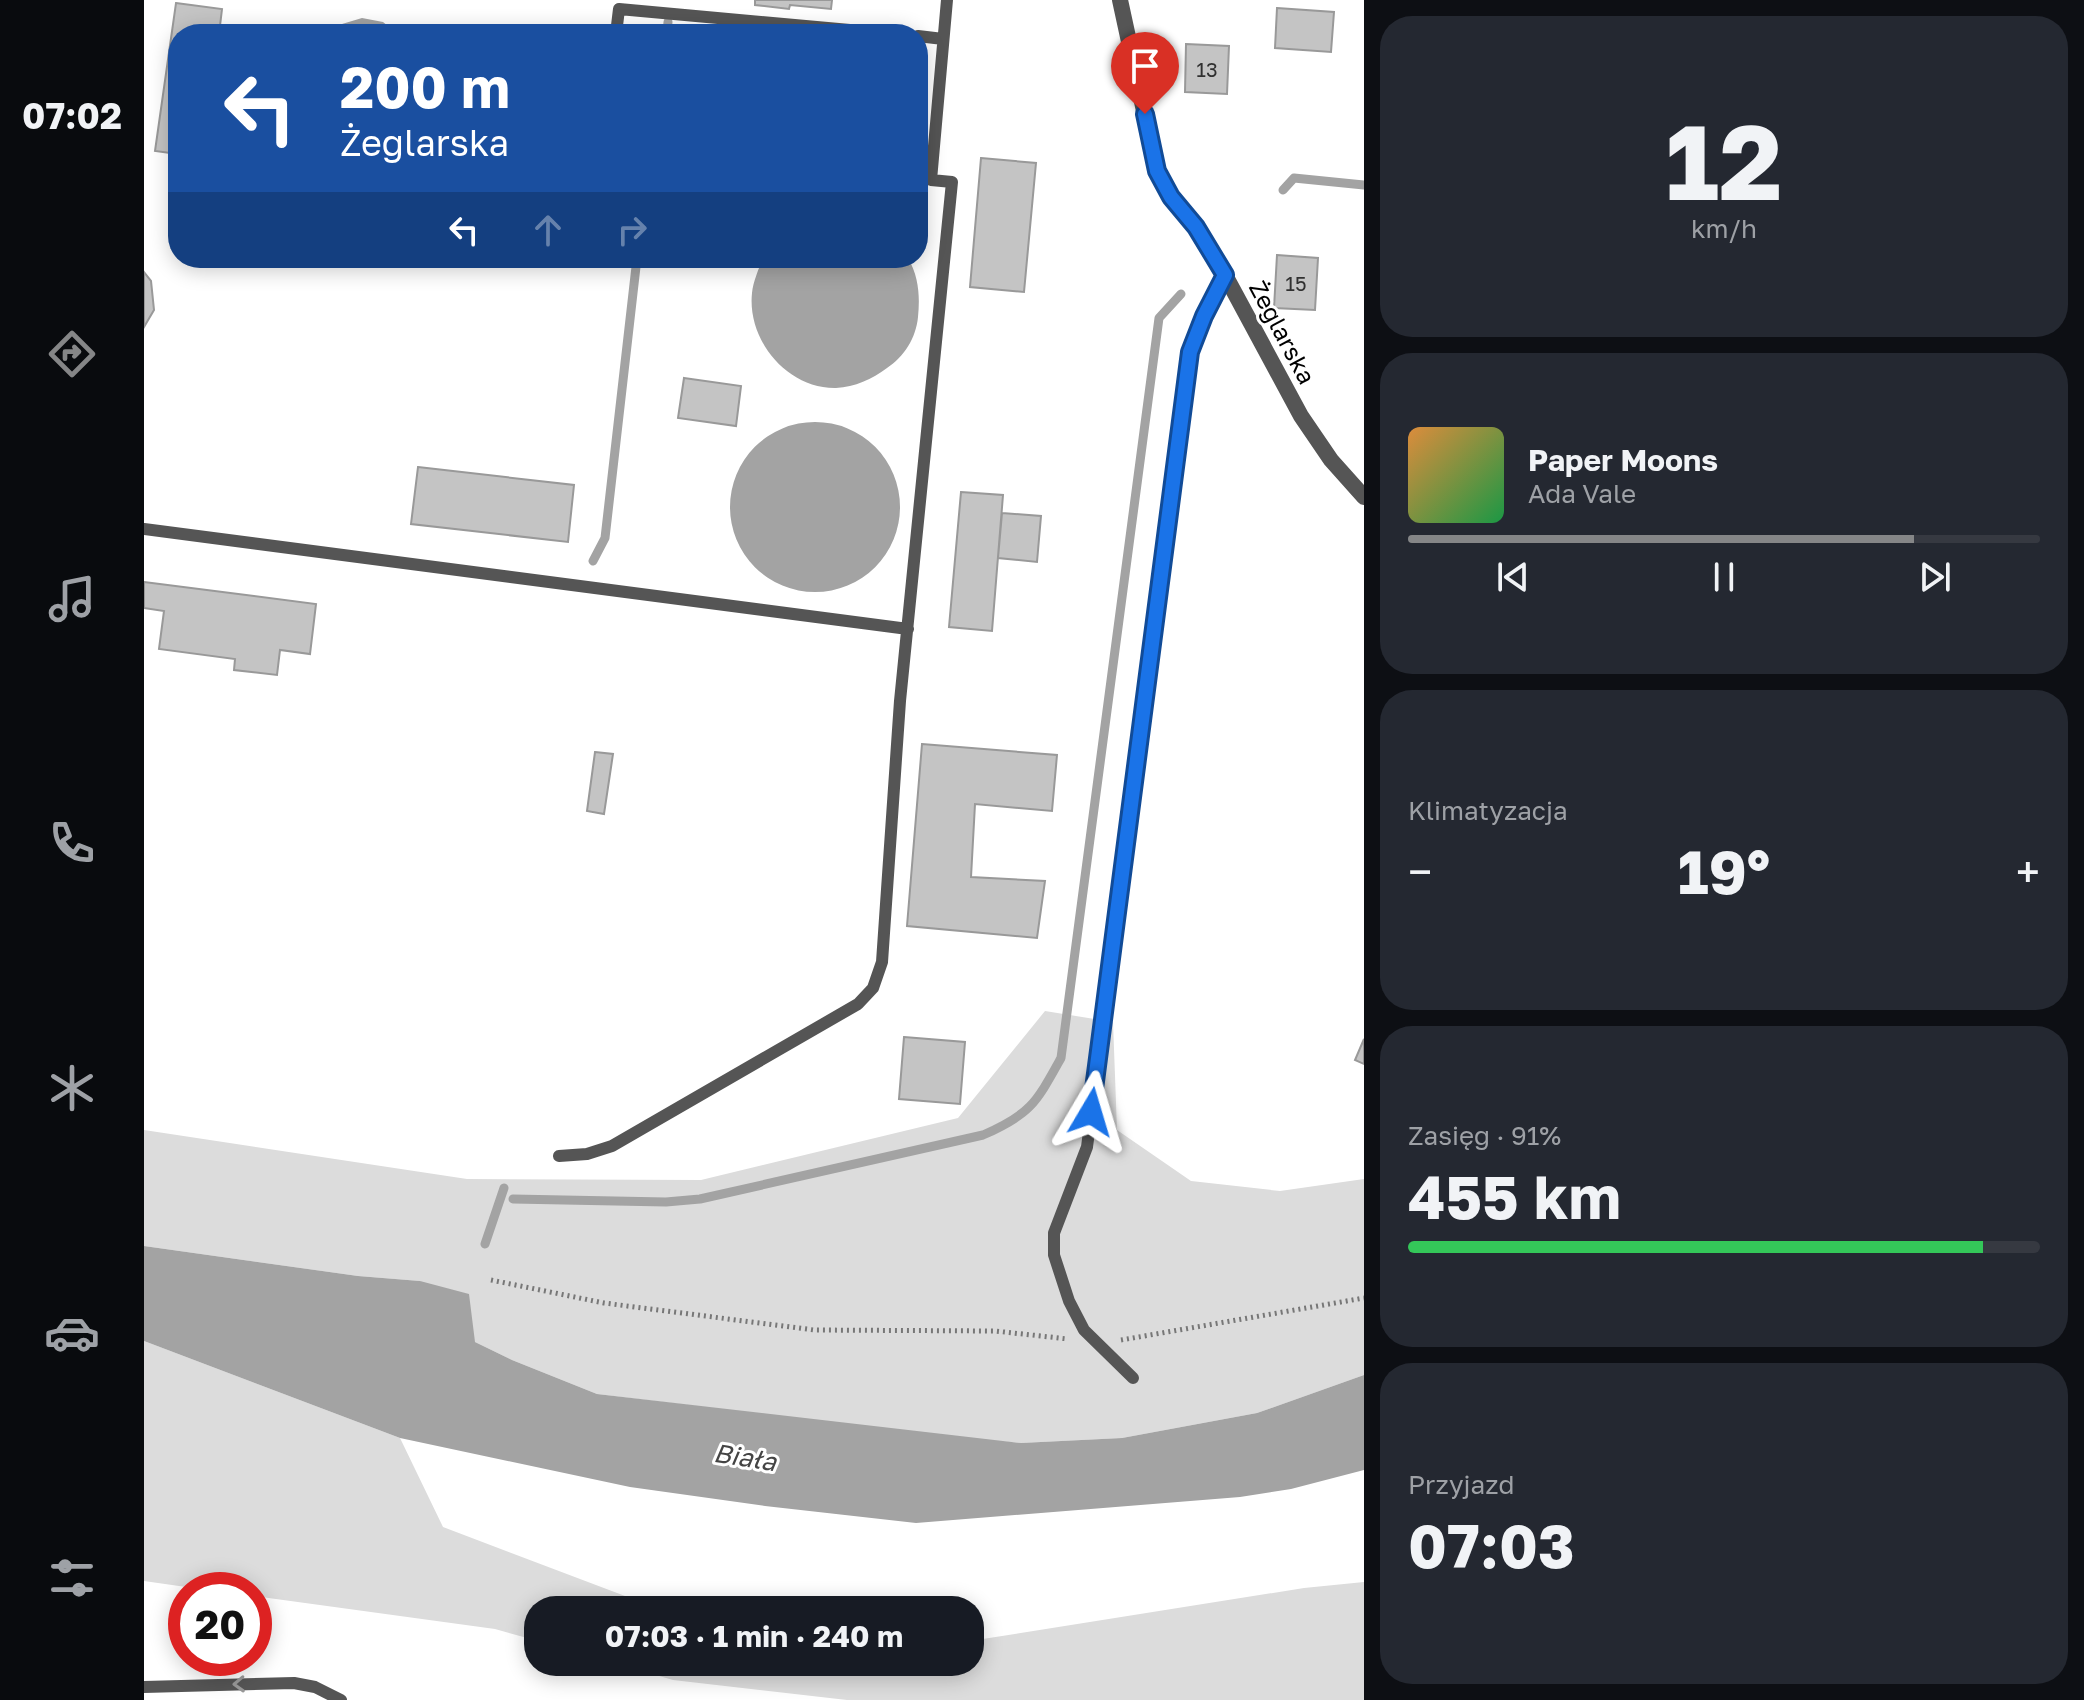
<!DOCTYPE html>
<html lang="pl">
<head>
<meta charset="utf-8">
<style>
  :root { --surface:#171b24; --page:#242831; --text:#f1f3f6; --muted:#9ea1a6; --line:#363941; --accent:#858687 }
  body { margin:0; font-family:"Golos Text",sans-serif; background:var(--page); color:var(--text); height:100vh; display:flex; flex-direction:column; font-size:30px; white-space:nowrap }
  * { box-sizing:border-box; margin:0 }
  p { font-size:26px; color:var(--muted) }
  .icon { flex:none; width:44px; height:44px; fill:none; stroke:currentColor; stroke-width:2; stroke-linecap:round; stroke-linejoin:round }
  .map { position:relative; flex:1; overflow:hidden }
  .drawer { display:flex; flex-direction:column; gap:16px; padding:16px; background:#0d0f14; width:720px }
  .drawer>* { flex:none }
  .guide { position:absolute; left:24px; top:24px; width:760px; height:244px; border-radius:32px; box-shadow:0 4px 20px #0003; background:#1a4fa0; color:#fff; overflow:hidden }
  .speed { position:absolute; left:24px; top:1572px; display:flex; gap:16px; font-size:40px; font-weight:700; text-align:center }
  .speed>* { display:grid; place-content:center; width:104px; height:104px; border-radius:50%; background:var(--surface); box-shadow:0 4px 20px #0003; line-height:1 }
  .speed .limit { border:12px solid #d22; background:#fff; color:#111 }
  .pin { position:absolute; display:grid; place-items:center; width:68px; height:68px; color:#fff; margin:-82px -34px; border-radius:50% 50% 50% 0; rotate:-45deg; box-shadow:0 0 8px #0007 }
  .pin .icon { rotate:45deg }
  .me { position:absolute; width:88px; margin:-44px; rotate:7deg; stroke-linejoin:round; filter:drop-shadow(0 0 6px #0008) }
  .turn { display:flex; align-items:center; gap:28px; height:168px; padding:0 40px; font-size:36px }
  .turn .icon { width:104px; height:104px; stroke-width:2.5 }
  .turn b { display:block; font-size:56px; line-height:68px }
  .lanes { display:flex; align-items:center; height:76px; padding:0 40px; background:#0003; justify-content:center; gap:40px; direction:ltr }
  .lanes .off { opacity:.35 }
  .big { font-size:60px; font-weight:700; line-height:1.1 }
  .drawer .tile { flex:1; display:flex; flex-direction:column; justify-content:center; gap:12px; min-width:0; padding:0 28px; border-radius:32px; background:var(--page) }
  .drawer .dial { align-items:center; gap:0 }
  .dial b { font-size:104px; line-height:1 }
  .song { display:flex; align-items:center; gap:24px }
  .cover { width:96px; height:96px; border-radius:12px; background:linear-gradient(135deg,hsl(30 70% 55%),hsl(140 70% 35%)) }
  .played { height:8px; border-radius:4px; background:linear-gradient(90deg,var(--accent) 80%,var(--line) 80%) }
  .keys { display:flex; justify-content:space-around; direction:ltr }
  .heat { display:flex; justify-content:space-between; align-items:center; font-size:44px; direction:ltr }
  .charge { height:12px; border-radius:6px; background:linear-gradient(90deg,#34c759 91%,var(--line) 0) }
  .trip { position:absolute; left:380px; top:1596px; width:460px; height:80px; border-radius:32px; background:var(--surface); box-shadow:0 4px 20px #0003; font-weight:700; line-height:80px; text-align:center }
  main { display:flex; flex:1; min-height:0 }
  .tabs { display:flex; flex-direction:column; width:144px; justify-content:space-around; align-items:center; background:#090b0e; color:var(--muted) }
  .tabs .icon { width:56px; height:56px }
  .tabs .current { color:var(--accent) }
  .tabs b { font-size:36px; color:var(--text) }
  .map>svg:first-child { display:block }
  .green { fill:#dcdcdc }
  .water { fill:#a3a3a3 }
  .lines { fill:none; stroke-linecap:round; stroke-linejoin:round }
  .stream { stroke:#a3a3a3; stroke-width:9 }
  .building { fill:#c4c4c4; stroke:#999; stroke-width:2 }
  .path { stroke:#777; stroke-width:5; stroke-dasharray:2 4; stroke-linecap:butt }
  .service { stroke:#555; stroke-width:12 }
  .minor { stroke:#555; stroke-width:16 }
  .oneway { stroke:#999 }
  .route-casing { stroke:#114b97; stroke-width:20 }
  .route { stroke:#1a73e8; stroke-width:14 }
  .labels { text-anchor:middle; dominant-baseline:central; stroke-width:6; stroke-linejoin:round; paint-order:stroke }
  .number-label { font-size:20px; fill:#313131 }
  .street-label { font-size:24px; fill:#000; stroke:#fff }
  .water-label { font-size:26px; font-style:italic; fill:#444; stroke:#fff }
</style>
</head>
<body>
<main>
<nav class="tabs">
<b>07:02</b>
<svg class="icon current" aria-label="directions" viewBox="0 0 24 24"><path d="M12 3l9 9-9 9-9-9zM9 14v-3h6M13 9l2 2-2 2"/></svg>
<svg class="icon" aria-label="music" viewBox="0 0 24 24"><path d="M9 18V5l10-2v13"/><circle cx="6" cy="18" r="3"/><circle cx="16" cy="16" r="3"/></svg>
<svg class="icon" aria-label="phone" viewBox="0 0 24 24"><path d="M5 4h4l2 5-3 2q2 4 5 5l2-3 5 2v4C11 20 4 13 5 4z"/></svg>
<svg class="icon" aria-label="climate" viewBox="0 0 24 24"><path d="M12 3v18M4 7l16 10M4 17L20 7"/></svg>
<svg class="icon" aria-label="car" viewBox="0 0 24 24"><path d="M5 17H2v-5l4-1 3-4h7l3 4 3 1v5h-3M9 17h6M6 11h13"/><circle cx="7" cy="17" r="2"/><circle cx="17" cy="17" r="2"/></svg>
<svg class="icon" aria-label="filters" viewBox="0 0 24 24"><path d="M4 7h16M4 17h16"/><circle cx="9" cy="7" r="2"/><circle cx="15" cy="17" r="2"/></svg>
</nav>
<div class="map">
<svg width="1220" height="1700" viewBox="0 0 1220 1700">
  <rect width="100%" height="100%" fill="#fff"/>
  <path class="green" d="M901 1011 969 1022 973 1130 1047 1181 1136 1191 1220 1179V1375L1113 1413 978 1438 877 1443 814 1438 453 1394 368 1360 331 1342 276 1281 214 1276 0 1246V1130L323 1179 557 1180 814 1118Z
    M0 1341 256 1438 299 1527 481 1596 558 1610H394V1641L351 1629 110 1596V1590H63L0 1581Z
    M1220 1582V1700H703L529 1680 467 1662H826V1641L1160 1588Z"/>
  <path class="water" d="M218 18 239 22 254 34H188L198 24Z
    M619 258H764C775 277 776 297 774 317 772 338 760 357 743 368 728 379 711 387 692 388 643 389 603 340 608 293 609 282 615 268 619 258Z
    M586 507a85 85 0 1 1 170 0a85 85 0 1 1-170 0Z
    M0 1246 214 1276 276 1281 325 1294 331 1342 368 1360 453 1394 877 1443 978 1438 1113 1413 1220 1375V1470L1147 1489 1096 1497 772 1523 621 1506 486 1487 256 1438 0 1341Z"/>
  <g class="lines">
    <path class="stream" d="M523 34 524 22
      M1139 190 1150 178 1220 185
      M449 561 461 538 493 258
      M369 1199 522 1202 556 1199 839 1135C887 1114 892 1103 917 1058L1015 318 1037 294
      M341 1244 360 1188"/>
  </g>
  <path class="building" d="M611 0H688L687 9 646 5 645 9 611 5Z
    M32 3 78 9 75 34H34V154L11 151Z
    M1133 8 1190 12 1187 52 1131 48Z
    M1042 44 1085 46 1083 94 1041 92Z
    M837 158 892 163 880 292 826 287Z
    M1133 255 1174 258 1171 310 1130 308Z
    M0 272 7 281 10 310 0 327Z
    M540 378 597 386 592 426 534 418Z
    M274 467 430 485 424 542 267 524Z
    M817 492 859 495 848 631 805 627Z
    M858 513 897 516 893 562 854 558Z
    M0 582 172 604 166 654 136 650 133 675 90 670 91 659 15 649 20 611 0 608Z
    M778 744 913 755 908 811 831 804 827 877 901 881 893 938 763 926Z
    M451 752 469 754 460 814 443 811Z
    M760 1037 821 1042 816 1104 755 1099Z
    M1220 1039V1064L1211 1060Z"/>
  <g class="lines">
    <path class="path" d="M347 1280 460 1303 670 1330 851 1331 924 1339
      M977 1340 1220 1298"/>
    <path class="service" d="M472 34 475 9 750 34
      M774 36 799 39
      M0 529 764 629
      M415 1156 443 1154 468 1146 714 1004 729 988 738 962 756 701 808 182 787 180 803 0
      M989 1378 940 1330 925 1301 910 1255V1233L943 1147 1046 352 1060 316 1081 275
      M0 1687 150 1683 171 1687 197 1700"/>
    <path class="minor" d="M976 0 1013 171 1027 197 1052 227 1081 275 1157 416 1187 460 1220 497"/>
  </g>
  <defs><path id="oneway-chevron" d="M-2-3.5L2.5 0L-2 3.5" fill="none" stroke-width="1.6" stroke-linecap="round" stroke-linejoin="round" transform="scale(2)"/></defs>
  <use class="oneway" href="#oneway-chevron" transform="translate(95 1684) rotate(178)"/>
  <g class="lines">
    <defs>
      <path id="route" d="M947 1112 1046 352 1060 316 1081 275 1052 227 1027 197 1013 171 1001 114"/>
    </defs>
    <use href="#route" class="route-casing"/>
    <use href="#route" class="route"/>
  </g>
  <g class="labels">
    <g class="number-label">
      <text x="1063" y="69">13</text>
      <text x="1152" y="283">15</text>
    </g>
    <g class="street-label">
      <text transform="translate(1139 332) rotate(62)">Żeglarska</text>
    </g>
    <g class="water-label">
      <text transform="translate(601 1457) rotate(9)">Biała</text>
    </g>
  </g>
</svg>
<div class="speed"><div class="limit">20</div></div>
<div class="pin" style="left:1001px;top:114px;background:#d93025"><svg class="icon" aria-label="arrive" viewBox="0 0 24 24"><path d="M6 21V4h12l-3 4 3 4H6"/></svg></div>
<svg class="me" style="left:947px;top:1112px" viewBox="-20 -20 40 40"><path d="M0-17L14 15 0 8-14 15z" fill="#1a73e8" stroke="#fff" stroke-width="4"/></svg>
<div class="trip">07:03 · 1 min · 240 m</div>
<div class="guide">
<div class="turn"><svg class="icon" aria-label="left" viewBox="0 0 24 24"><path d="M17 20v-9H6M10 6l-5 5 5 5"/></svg><div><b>200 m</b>Żeglarska</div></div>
<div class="lanes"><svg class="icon" aria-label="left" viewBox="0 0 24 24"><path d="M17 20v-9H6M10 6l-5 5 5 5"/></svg><svg class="icon off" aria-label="ahead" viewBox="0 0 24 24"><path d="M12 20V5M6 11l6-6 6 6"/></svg><svg class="icon off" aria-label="right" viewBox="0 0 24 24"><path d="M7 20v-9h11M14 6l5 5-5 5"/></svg></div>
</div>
</div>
<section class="drawer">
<div class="tile dial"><b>12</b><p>km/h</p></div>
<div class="tile">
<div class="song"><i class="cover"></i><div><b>Paper Moons</b><p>Ada Vale</p></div></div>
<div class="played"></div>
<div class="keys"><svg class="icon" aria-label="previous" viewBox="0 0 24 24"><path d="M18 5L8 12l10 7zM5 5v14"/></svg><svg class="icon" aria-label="pause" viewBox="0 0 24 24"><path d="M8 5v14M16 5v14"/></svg><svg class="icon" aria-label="next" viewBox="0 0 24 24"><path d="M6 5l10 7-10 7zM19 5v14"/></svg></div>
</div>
<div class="tile"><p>Klimatyzacja</p>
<div class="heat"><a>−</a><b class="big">19°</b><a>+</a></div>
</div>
<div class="tile"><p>Zasięg · 91%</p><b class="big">455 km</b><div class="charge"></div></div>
<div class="tile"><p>Przyjazd</p><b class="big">07:03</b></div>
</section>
</main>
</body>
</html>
